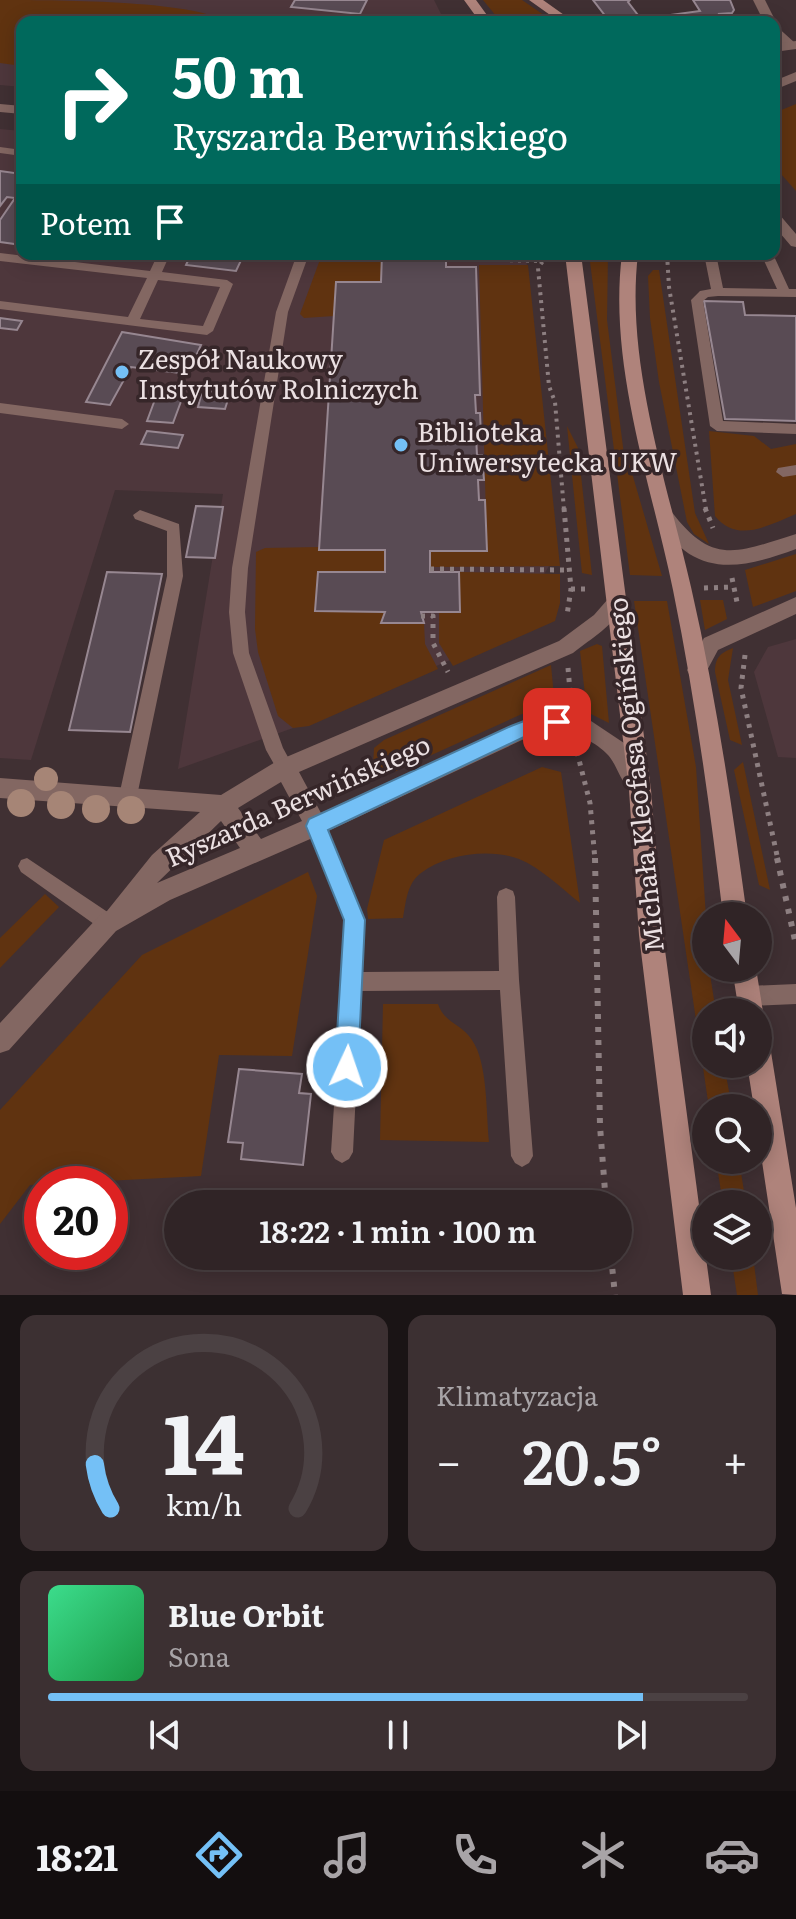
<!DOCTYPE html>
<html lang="pl">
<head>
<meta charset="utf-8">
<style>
  :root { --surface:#302426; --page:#3c3032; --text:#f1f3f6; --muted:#a8a4a7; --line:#4b4143; --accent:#74c0f6 }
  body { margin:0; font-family:Literata,serif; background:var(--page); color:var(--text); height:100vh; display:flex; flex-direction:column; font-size:30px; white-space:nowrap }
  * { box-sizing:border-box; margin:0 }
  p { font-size:26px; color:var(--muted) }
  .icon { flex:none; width:44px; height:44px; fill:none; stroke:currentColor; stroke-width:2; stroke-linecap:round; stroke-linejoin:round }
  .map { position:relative; height:1295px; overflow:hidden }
  .side { display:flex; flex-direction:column; gap:20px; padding:20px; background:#1a1415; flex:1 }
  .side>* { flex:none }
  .guide { position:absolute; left:16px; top:16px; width:764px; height:244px; border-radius:16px; box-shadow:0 4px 20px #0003,0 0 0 2px var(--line); background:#00695c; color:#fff; overflow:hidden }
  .needle { width:52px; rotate:344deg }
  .buttons { position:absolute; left:692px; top:902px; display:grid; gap:16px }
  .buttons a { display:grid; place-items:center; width:80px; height:80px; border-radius:50%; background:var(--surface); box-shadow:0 4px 20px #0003,0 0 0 2px var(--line); font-size:40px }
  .speed { position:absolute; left:24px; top:1166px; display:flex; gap:16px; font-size:40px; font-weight:700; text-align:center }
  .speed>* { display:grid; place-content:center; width:104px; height:104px; border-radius:50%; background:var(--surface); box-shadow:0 4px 20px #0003,0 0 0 2px var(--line); line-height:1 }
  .speed .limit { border:12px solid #d22; background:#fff; color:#111 }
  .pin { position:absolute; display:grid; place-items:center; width:68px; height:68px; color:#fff; margin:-34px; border-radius:16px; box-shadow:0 4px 12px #0006 }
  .me { position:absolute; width:88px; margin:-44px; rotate:3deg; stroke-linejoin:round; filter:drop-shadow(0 0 6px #0008) }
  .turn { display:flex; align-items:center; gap:28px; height:168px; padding:0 24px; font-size:36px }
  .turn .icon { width:104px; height:104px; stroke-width:2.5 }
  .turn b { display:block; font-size:56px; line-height:68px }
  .then { display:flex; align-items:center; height:76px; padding:0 24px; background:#0003; gap:16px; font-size:30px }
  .big { font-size:60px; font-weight:600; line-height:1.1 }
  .side .widget { flex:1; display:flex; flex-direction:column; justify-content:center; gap:12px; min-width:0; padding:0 28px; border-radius:16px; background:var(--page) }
  .side .dial { align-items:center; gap:0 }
  .dial svg { height:208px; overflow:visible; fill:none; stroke:var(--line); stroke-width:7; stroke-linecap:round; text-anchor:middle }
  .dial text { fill:var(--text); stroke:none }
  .song { display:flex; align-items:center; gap:24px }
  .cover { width:96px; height:96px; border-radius:12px; background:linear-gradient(135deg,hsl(150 70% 55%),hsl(140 70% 35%)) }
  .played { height:8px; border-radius:4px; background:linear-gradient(90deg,var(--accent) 85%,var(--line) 85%) }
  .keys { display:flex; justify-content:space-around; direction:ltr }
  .heat { display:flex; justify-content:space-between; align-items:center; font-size:44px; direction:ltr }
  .side .tiles { flex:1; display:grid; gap:20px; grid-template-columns:1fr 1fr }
  .widget:last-child { grid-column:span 2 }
  .trip { position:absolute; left:164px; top:1190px; width:468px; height:80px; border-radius:40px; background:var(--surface); box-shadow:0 4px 20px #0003,0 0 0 2px var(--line); font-weight:600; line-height:80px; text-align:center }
  .dock { display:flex; height:128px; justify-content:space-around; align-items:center; background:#130e0f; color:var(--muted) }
  .dock .icon { width:56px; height:56px }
  .dock .on { color:var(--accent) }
  .dock b { font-size:36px; color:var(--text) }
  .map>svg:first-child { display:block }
  .built { fill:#4e373c }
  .green { fill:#603310 }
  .building { fill:#594b54; stroke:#978791; stroke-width:2 }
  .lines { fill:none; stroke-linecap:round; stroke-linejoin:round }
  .path-far2 { stroke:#8d7f81; stroke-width:4; stroke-dasharray:3 5; stroke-linecap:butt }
  .path-far1 { stroke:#8d7f81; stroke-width:5; stroke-dasharray:4 6; stroke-linecap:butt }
  .path { stroke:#8d7f81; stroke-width:6; stroke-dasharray:5 8; stroke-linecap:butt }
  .service { fill:#836762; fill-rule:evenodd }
  .minor { fill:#836762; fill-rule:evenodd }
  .tertiary { fill:#836762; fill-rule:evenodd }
  .secondary { fill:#af837b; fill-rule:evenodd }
  .tree { fill:#a68576 }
  .route { fill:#74c0f6; stroke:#4b7da0; stroke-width:2 }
  .poi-dot { fill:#74c0f6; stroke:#362629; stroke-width:3 }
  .labels { text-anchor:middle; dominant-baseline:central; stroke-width:7; stroke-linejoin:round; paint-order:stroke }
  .poi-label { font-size:26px; fill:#ebe0e2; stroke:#362629; text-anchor:start }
  .street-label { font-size:26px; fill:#ebe0e2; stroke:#362629 }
</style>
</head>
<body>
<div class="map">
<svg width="796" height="1295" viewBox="0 0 796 1295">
  <rect width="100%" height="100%" fill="#403033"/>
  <path class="built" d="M0 0H434L445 22H22V87L0 85Z
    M0 129 22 131V254H526L549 566 508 635 293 728 178 769 223 494 115 490 31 760 0 758Z
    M796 639V758L778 757 754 672 768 647Z"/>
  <path class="green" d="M0 0C48 0 195 0 226 22H22V66L0 63Z
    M483 0H522L554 22H501Z
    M796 104V191L774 166V113Z
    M322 254H382L381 282 334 316 304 318 300 314Z
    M589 254H608L607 320 624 455 627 456 662 576 630 575Z
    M479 265H528L560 566 430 567V551H487Z
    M653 270H659L695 513 709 544 694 534 687 522 659 382 650 318 648 276Z
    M567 426 578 448 592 575 582 573Z
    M709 431 754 436 771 449 796 444V514C769 525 737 544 715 516Z
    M320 547V550H385V572H318L315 611 385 612 382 623H424L425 644 438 669 309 726 293 728 278 716 258 652 255 629 256 552 265 548Z
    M796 554V591L753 607 745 570Z
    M459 572 560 574V603L555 621 453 666 439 643V612H460Z
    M700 600H723L727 619 705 630Z
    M634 601H667L696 767 706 917V968H709L716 1012H706V1064H724L732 1108H709Z
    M597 644 602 646 609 723 587 712 580 651Z
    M733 648 728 680 742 745 730 740 715 672C715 658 720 653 733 648Z
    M551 665 555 707 522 714 394 772 380 773 373 767 374 748 384 740Z
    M743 762 770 890 759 885 734 770Z
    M542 767 561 772 580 903C561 888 541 868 519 859 490 848 446 854 421 873 407 883 406 902 403 918L368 919 367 909 384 840Z
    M308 872 317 896 292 1056 219 1055 201 1176 30 1185 0 1224V1110L142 955Z
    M45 894 59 907 0 968V938Z
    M383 1004H438C444 1023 462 1024 472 1040 488 1063 486 1114 489 1142L380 1140Z
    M716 1160H739L746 1204H723Z
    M731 1256H753L758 1295H737Z"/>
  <path class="building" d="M295 0H367L360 14 291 7Z
    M593 0H630L628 2 641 19 700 11 693 0H730L734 10 732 13 719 14 721 20 730 22H610Z
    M0 171 22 174V245L0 242V220L15 198 7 197 0 206Z
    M191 254H244L236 271 186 265Z
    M382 254H446V267H476L480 395H475L476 413H480L481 436H476L477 455H482L484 480H478L479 500H485L487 551H430V572H459L460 612H421L424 623H381L385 612 315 611 318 572H385V550H319L336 282H381Z
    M704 301 743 302 745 315 796 316V421L725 419Z
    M0 318 22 321 17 330 0 328Z
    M122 332 201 345 188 374 131 367 110 405 86 402Z
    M160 386 186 388 173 423 147 421Z
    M202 391 230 393 225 409 198 407Z
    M147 431 183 435 178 448 141 444Z
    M196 506 223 507 215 558 186 557Z
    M107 572 162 574 130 732 69 730Z
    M239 1069 302 1074 299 1093 311 1094 303 1165 241 1159 243 1143 228 1142Z"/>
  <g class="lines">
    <path class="path-far2" d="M459 254V259L542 261
      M542 254 543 261 538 268 549 386 555 402 564 510
      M667 254 669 287 706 510"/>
    <path class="path-far1" d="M564 508 571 589 567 615
      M705 508 713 528
      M430 569 569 570
      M732 578 738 607
      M704 588 734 587
      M571 589H590
      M421 616H433V643L448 672
      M745 655 741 688 778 860
      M568 668 571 702
      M577 752 590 803 595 860"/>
    <path class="path" d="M595 858 600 1126 606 1204
      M777 858 796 945
      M611 1256 615 1295"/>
    <path class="service" d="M0 147 22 150V156L0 153Z
      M0 253 150 271 158 254H170L162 272 227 280 233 284 213 331 207 335 0 309V301L128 317 147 278 0 261ZM158 280 220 287 203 326 140 319Z
      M297 254H309L288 312 248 568 245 612 249 653 283 748 294 768 291 773 285 775 279 773 266 750 233 653 229 612 232 568 276 312Z
      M704 254H716L723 288 777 289 761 254H773L789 289H796V297L718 296 708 297 703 301 723 421 796 424V434L717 431 710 426 691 300 700 291 711 289Z
      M0 403 122 419 129 424 122 429 0 413Z
      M796 465V475L783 477 776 472 778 468Z
      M140 510 179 524 183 576 137 796 134 801 128 804 122 801 119 796 167 576V531L135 519 133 515Z
      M316 818 322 820 364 920 362 972 499 971 497 897 499 891 506 888 513 891 515 897 519 980 533 1156 529 1163 522 1167 515 1163 511 1156 500 990 361 991 353 1152 349 1159 342 1163 335 1159 331 1152 346 920 307 826 310 820Z
      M27 858 115 917 117 923 115 929 108 932 101 929 21 872 18 866 21 860Z
      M796 984V1004L749 1006 742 1003 739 996 742 989 749 986Z"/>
    <path class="minor" d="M753 0H765L776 22 774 24 795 43V49H787L774 35V22H764Z
      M774 213 779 214 796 234V247L791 246 774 226Z
      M665 509 671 511C713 567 738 552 796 534V549C737 571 691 578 656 516Z
      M615 596 622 599 625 604C613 626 592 638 573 653L299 772 321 813 511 726 557 713 591 721 624 743 648 783 645 790C623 798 620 768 608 755 597 743 576 732 559 731 547 731 533 737 522 740L324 833 170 900 116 931 9 1050 0 1053V1023L100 915 107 911 152 855 200 812 0 798V778L221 795 277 761 559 641 594 615 608 599ZM281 782 302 821 261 839 238 808ZM221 821 240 848 157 883Z
      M796 597V614L718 650 704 676 697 678 690 676 687 670 704 638Z"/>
    <path class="tertiary" d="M796 41V49L774 52V44Z
      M796 72V81L774 90V81Z
      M0 104 22 106V114L0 112Z"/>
    <path class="secondary" d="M464 0H476L492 22H480Z
      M529 0H543L574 22H560Z
      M565 254H581L651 790 663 935 711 1295H683L639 935 629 790Z
      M622 254H638C625 361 667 483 691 587 716 696 732 806 747 916H723C710 807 695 698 673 590 651 483 608 365 622 254Z
      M732 968H756L763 1012 760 1021 758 1012H739Z
      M758 1039 767 1043 771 1052 796 1208V1295L782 1294 758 1135V1108H754L747 1064H758Z"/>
  </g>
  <g class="tree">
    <circle cx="46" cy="779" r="12"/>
    <circle cx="21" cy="803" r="14"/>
    <circle cx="61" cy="805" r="14"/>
    <circle cx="96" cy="809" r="14"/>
    <circle cx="131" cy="810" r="14"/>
  </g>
  <path class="route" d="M557 714 564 716 567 722 564 728 524 737 328 830 365 920 358 1067 355 1075 347 1079 338 1075 335 1067 344 920 306 826 309 819 511 726 537 716Z"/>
  <g class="poi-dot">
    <circle cx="122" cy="372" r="8"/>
    <circle cx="401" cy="445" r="8"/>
  </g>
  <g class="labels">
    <g class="poi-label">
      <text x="138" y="357">Zespół Naukowy<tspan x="138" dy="30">Instytutów Rolniczych</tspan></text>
      <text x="417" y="430">Biblioteka<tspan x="417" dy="30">Uniwersytecka UKW</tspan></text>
    </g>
    <g class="street-label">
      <text transform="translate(634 775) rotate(-96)">Michała Kleofasa Ogińskiego</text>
      <text transform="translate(297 799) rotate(-24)">Ryszarda Berwińskiego</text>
    </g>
  </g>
</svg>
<div class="buttons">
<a><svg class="needle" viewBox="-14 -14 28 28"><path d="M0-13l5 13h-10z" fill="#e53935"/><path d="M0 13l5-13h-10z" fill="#a8a4a7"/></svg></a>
<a><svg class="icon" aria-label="sound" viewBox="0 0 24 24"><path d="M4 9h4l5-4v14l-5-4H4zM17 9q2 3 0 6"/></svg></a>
<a><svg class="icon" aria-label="search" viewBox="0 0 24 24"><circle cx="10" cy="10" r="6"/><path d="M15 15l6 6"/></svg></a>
<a><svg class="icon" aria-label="layers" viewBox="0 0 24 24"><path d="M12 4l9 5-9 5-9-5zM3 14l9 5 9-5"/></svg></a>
</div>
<div class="speed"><div class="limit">20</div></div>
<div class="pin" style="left:557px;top:722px;background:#d93025"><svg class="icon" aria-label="arrive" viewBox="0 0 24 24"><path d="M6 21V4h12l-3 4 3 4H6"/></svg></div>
<svg class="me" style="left:347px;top:1067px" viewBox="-20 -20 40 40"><circle r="17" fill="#74c0f6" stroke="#fff" stroke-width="3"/><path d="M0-11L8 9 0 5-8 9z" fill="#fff"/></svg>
<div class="trip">18:22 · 1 min · 100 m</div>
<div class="guide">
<div class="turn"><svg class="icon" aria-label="right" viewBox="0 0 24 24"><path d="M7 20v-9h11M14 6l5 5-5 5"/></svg><div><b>50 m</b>Ryszarda Berwińskiego</div></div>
<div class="then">Potem<svg class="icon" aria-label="arrive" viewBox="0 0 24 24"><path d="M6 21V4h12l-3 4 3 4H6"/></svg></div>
</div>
</div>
<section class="side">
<div class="tiles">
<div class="widget dial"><svg viewBox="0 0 100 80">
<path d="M14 69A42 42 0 1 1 86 69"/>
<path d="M14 69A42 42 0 0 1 8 52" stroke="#74c0f6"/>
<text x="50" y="56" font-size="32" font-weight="700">14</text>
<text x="50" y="72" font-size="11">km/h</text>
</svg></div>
<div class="widget"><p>Klimatyzacja</p>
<div class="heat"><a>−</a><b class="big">20.5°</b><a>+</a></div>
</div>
<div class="widget">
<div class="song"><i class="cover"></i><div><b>Blue Orbit</b><p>Sona</p></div></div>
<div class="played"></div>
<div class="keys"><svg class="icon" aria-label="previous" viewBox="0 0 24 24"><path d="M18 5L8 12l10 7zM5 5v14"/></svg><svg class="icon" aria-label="pause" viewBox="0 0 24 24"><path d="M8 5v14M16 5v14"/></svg><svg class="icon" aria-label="next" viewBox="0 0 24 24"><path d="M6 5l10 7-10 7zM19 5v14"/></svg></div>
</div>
</div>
</section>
<nav class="dock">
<b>18:21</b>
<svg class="icon on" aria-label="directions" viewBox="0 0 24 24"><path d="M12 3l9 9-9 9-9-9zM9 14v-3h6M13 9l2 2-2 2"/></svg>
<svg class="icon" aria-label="music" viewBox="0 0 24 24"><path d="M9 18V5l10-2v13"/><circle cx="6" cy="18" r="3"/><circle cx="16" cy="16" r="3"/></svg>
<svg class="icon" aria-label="phone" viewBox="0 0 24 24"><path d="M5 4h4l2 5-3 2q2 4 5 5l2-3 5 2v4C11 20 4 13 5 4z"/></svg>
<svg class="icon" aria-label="climate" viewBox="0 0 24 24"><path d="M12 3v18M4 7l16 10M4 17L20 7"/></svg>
<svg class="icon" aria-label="car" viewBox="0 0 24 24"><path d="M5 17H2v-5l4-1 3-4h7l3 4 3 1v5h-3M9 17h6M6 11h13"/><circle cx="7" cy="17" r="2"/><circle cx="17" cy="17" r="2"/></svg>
</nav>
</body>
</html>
